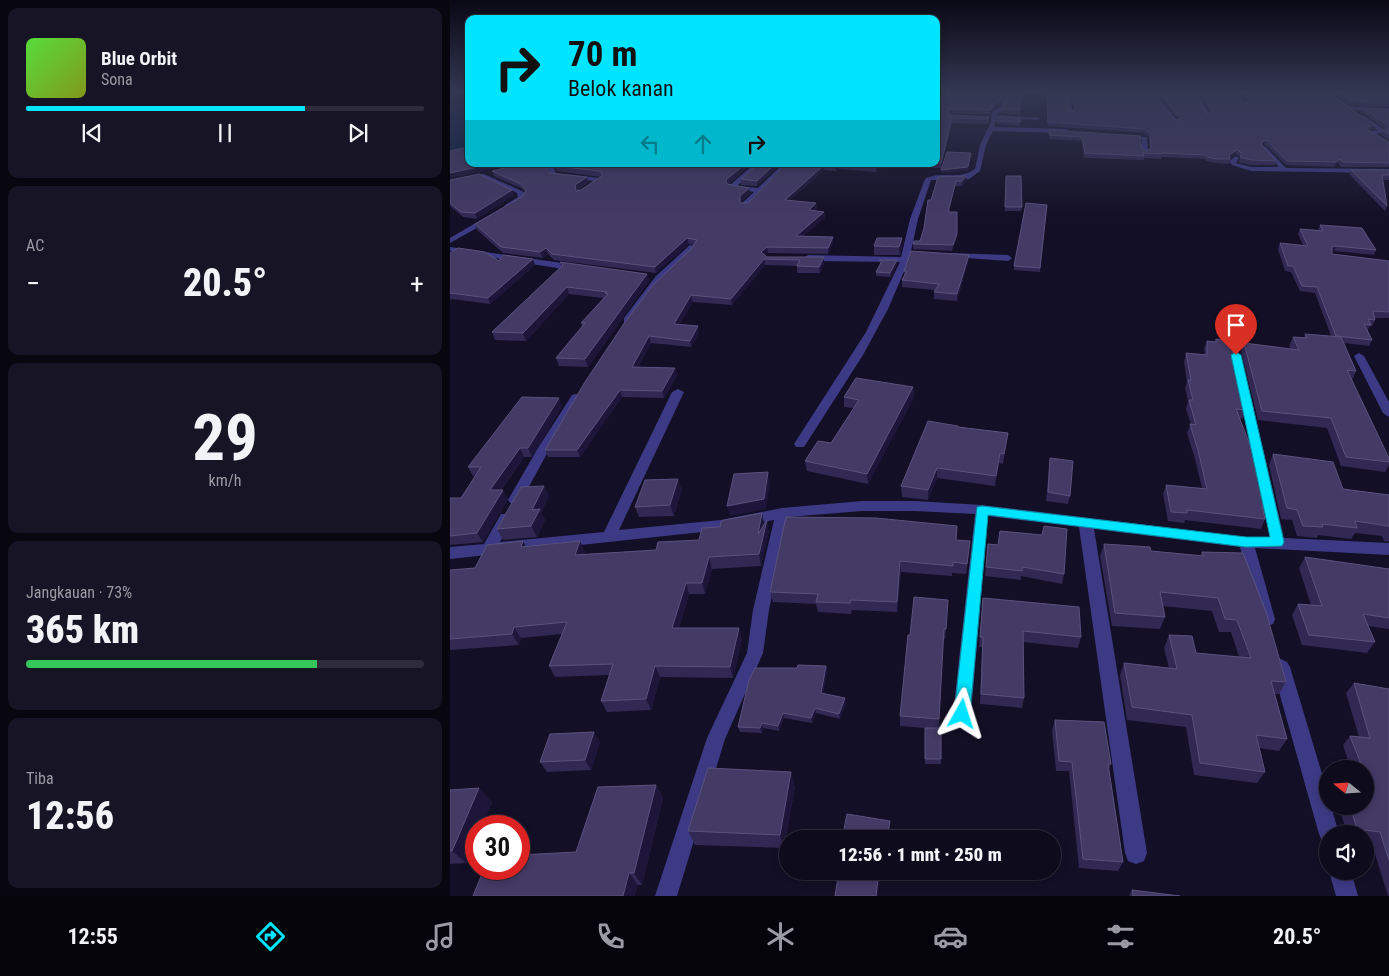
<!DOCTYPE html>
<html lang="id">
<head>
<meta charset="utf-8">
<style>
  :root { --surface:#0e0b1c; --page:#171425; --text:#f1f3f6; --muted:#9b9ba3; --line:#2e2b3b; --accent:#00e5ff }
  body { margin:0; font-family:"Roboto Condensed",sans-serif; background:var(--page); color:var(--text); height:100vh; display:flex; flex-direction:column; font-size:19px; white-space:nowrap }
  * { box-sizing:border-box; margin:0 }
  p { font-size:16px; color:var(--muted) }
  .icon { flex:none; width:28px; height:28px; fill:none; stroke:currentColor; stroke-width:2; stroke-linecap:round; stroke-linejoin:round }
  .map { position:relative; flex:1; overflow:hidden }
  .details { display:flex; flex-direction:column; gap:8px; padding:8px; background:#08060f; width:450px }
  .details>* { flex:none }
  .guide { position:absolute; left:15px; top:15px; width:475px; height:152px; border-radius:10px; box-shadow:0 2px 8px #0003,0 0 0 1px var(--line); background:#00e5ff; color:#111; overflow:hidden }
  .needle { width:32px; rotate:288deg }
  .tools { position:absolute; left:869px; top:760px; display:grid; gap:10px }
  .tools a { display:grid; place-items:center; width:55px; height:55px; border-radius:50%; background:var(--surface); box-shadow:0 2px 8px #0003,0 0 0 1px var(--line); font-size:25px }
  .speed { position:absolute; left:15px; top:815px; display:flex; gap:10px; font-size:25px; font-weight:700; text-align:center }
  .speed>* { display:grid; place-content:center; width:65px; height:65px; border-radius:50%; background:var(--surface); box-shadow:0 2px 8px #0003,0 0 0 1px var(--line); line-height:1 }
  .speed .limit { border:8px solid #d22; background:#fff; color:#111 }
  .pin { position:absolute; display:grid; place-items:center; width:42px; height:42px; color:#fff; margin:-51px -21px; border-radius:50% 50% 50% 0; rotate:-45deg; box-shadow:0 0 5px #0007 }
  .pin .icon { rotate:45deg }
  .me { position:absolute; width:55px; margin:-28px; rotate:6deg; stroke-linejoin:round; filter:drop-shadow(0 0 4px #0008) }
  .turn { display:flex; align-items:center; gap:18px; height:105px; padding:0 20px; font-size:22px }
  .turn .icon { width:65px; height:65px; stroke-width:2.5 }
  .turn b { display:block; font-size:35px; line-height:42px }
  .lanes { display:flex; align-items:center; height:48px; padding:0 20px; background:#0003; justify-content:center; gap:25px; direction:ltr }
  .lanes .off { opacity:.35 }
  .big { font-size:38px; font-weight:800; line-height:1.1 }
  .details .tile { flex:1; display:flex; flex-direction:column; justify-content:center; gap:8px; min-width:0; padding:0 18px; border-radius:10px; background:var(--page) }
  .details .dial { align-items:center; gap:0 }
  .dial b { font-size:65px; line-height:1 }
  .song { display:flex; align-items:center; gap:15px }
  .cover { width:60px; height:60px; border-radius:8px; background:linear-gradient(135deg,hsl(110 70% 55%),hsl(70 70% 35%)) }
  .played { height:5px; border-radius:2px; background:linear-gradient(90deg,var(--accent) 70%,var(--line) 70%) }
  .keys { display:flex; justify-content:space-around; direction:ltr }
  .heat { display:flex; justify-content:space-between; align-items:center; font-size:28px; direction:ltr }
  .charge { height:8px; border-radius:4px; background:linear-gradient(90deg,#34c759 73%,var(--line) 0) }
  .trip { position:absolute; left:329px; top:830px; width:282px; height:50px; border-radius:25px; background:var(--surface); box-shadow:0 2px 8px #0003,0 0 0 1px var(--line); font-weight:800; line-height:50px; text-align:center }
  .dock { display:flex; height:80px; justify-content:space-around; align-items:center; background:#06040b; color:var(--muted) }
  .dock .icon { width:35px; height:35px }
  .dock .on { color:var(--accent) }
  .dock b { font-size:22px; color:var(--text) }
  main { display:flex; flex:1; min-height:0 }
  .map>svg:first-child { display:block }
  .water { fill:#0a1f44 }
  .lines { fill:none; stroke-linecap:round; stroke-linejoin:round }
  .minor { fill:#3d3a85; fill-rule:evenodd }
  .wall { fill:#312854 }
  .shaded-wall { fill:#1d163a }
  .building { fill:#433a66; stroke:#5a527e }
  .route { fill:#00e5ff; stroke:#0095a6 }
</style>
</head>
<body>
<main>
<section class="details">
<div class="tile">
<div class="song"><i class="cover"></i><div><b>Blue Orbit</b><p>Sona</p></div></div>
<div class="played"></div>
<div class="keys"><svg class="icon" aria-label="previous" viewBox="0 0 24 24"><path d="M18 5L8 12l10 7zM5 5v14"/></svg><svg class="icon" aria-label="pause" viewBox="0 0 24 24"><path d="M8 5v14M16 5v14"/></svg><svg class="icon" aria-label="next" viewBox="0 0 24 24"><path d="M6 5l10 7-10 7zM19 5v14"/></svg></div>
</div>
<div class="tile"><p>AC</p>
<div class="heat"><a>−</a><b class="big">20.5°</b><a>+</a></div>
</div>
<div class="tile dial"><b>29</b><p>km/h</p></div>
<div class="tile"><p>Jangkauan · 73%</p><b class="big">365 km</b><div class="charge"></div></div>
<div class="tile"><p>Tiba</p><b class="big">12:56</b></div>
</section>
<div class="map">
<svg width="939" height="896" viewBox="0 0 939 896">
  <rect width="100%" height="100%" fill="#130f26"/>
  <path class="water" d="M0 92H19V160L0 165Z"/>
  <g class="lines">
    <path class="minor" d="M556 92H561L555 109 547 115 591 118 588 120 547 118 544 127 616 129 619 131 616 133 543 131 536 145 530 171 519 179 481 180 468 219 459 260 438 309 413 355 354 447H346L344 444 416 332 450 262 358 261 354 258 358 255 451 257 460 219 475 179C490 170 510 181 525 169L530 145 541 122 542 112 550 108Z
      M615 92H619L623 113 618 112Z
      M699 92H704L729 123H725Z
      M742 92H747L760 116H756Z
      M871 92H877L901 107 939 108V112L898 110Z
      M910 116H914L935 130V132L926 134 939 142V146L918 134V132L928 130 910 118Z
      M671 135 697 137 698 152 695 154 692 152V139L673 138Z
      M815 146 836 168 939 169V173L801 171 782 165 779 161 786 156 789 158 786 163 801 167H829L812 148Z
      M96 164H102L106 173 149 178 152 180 139 190H135V188L143 181 101 176Z
      M304 164H311L287 186 308 188 333 164H339L298 207H292V203L304 192 278 187Z
      M30 174H34L72 191 76 195C73 202 63 209 55 209V205L68 197 67 193 30 176Z
      M36 217 43 219 0 243V238Z
      M240 245 247 247 212 280 180 322H174V318L206 276Z
      M0 247 126 265 130 268 126 271 0 251Z
      M500 253 558 255 562 258 558 261 503 257 499 255Z
      M786 352 791 355 834 538 939 543V555L805 548 825 619 823 624 817 626 811 624 809 619 790 547 644 529 697 853 694 861 686 864 678 861 675 853 629 527 538 516 521 714 518 720 512 723 506 720 503 714 525 514 465 511H412L338 517 319 610 313 653 275 739 227 896H205L257 738 297 653 303 610 324 520 271 530 0 559V547L34 544 51 514H61L63 518 50 542 154 532 222 392 228 389 234 392 169 530 271 520 332 508 412 501H465L532 505 796 537 820 538 781 355Z
      M909 353 914 356 939 402V417L933 413 904 356Z
      M126 394 132 397 100 448 70 503H60L58 500 88 448 122 395Z
      M831 659 837 662 840 667 878 794V806H881L889 834H878V844L872 841 869 834 822 667 825 662Z
      M879 871H901L908 896H886Z"/>
  </g>
  <path class="wall" d="M486 92H492V93L549 107 542 109 540 114 502 113 499 115 539 117V122L538 124 502 123 491 168 433 166 426 172 389 169 386 171 374 170 340 200 366 203 367 208 364 211 374 212 375 218 353 236 383 237V243L378 254 318 253 315 255 317 257H374V263L370 273H347V266L315 265 282 305 243 302 229 324 249 333 241 347 201 343 188 367 227 375 214 398 172 397 130 457H98L95 450 244 245 239 244 206 273 104 260 98 254 93 258 53 253 27 230 25 224 73 196 75 192 73 189 44 176 42 171 99 173 137 177 138 182 127 191 131 190 151 177 107 171 103 164H301L279 184 300 193 291 202V203H298L336 164H486Z
    M596 92H614L617 108 623 111 624 110 621 92H701L724 120H729L707 92H743L755 113H761L749 92H783L794 102 799 101 788 92H875L925 125 924 129 918 131 939 142V167H891L888 163 884 167 836 165 815 144 813 146 826 161 825 165H800L789 162 790 157 786 154 780 158 779 164 766 163 756 161 755 159 711 157V159L694 158V160L634 158 632 141 599 139V130L692 149 697 151 700 149 699 137 694 133 598 126Z
    M881 92H939V107L902 105Z
    M557 105 570 110V115L552 113V109Z
    M914 109 939 110V140L931 135 933 131 936 130 913 113Z
    M570 118V126L547 124V121Z
    M308 164 307 186 291 185V179Z
    M901 170H939V180H933L937 206 935 211 899 174Z
    M556 176 572 207 571 211H555Z
    M488 177 516 181 512 186H505L499 212 506 240 502 251 463 249V244L470 241 474 228 481 200Z
    M0 180 64 195 27 219 13 217 0 206Z
    M597 205 590 272 564 270V266Z
    M870 225 926 250 924 255 884 251 882 252V254L939 261V318H925V320L922 326H920L917 331 922 340 919 346 894 343 906 371 902 380 939 462V465L935 472 891 466 877 428 808 420 791 351 794 343 841 349 839 346 843 337 854 338 855 334 881 336 865 293 850 291 841 272 835 271 828 249 830 243 853 245 848 234 850 229 868 230Z
    M452 238V246L450 255H424V246Z
    M0 253 49 261 85 265 40 304 2 299 0 300Z
    M429 260H447V264L441 277 426 276V272L430 264Z
    M110 262 197 274 199 281 138 367 109 366 106 358 132 326 131 323 153 298 119 294 76 341 45 340 42 332 111 267Z
    M518 262 507 301 484 299V292L485 290 452 287V280L454 277V271Z
    M766 339 792 343 789 351H783L796 410 793 419 790 418 818 507 814 515 815 519 811 529 735 520 734 523 718 521 713 494 716 485 752 488 745 459 737 433 741 424 736 409 738 401 735 388 737 382 734 362 736 353 755 355 754 349 757 341 765 342Z
    M463 387 464 397 418 484 357 471 355 461 381 443 404 408 394 407V397Z
    M112 406 82 457H74L51 490 58 499 33 542 0 545V498H11L26 476H23L18 467Z
    M508 427 558 433 553 464 549 463 545 486 487 478 478 500 452 497 451 486Z
    M823 454 893 489 939 495V542L934 541 932 536 905 533 901 539 868 535 867 538 847 536 842 520 831 519 819 465Z
    M600 458 620 496 618 504 596 501Z
    M94 486 99 496 91 513 95 520 87 537 53 540 47 529Z
    M232 489 224 516 189 517 185 507Z
    M312 513 314 526 319 531 311 566 262 569 255 594H239L229 628 292 639 283 678 210 677 201 710 157 712 151 701 159 675 105 677 99 666 112 634 71 638 69 645 0 650V570L25 568 76 546 130 541 135 553 134 554 206 550 249 540 270 527Z
    M506 540 519 551 516 574 502 573V576L451 572 447 612 402 610 401 614 368 612 366 604 323 602 320 592Z
    M538 544 614 574 612 584 571 576V580L535 576Z
    M654 544 701 551 750 556 752 552 836 682 829 694H825L837 739 829 751 810 748 815 772 807 783 744 775 736 727 677 720 670 675 674 663 719 668 714 648 719 635 746 653 789 657 781 632H769L762 611 712 606 715 617 710 629 662 626 650 556Z
    M855 557 939 569V629L918 626 925 642 917 653 852 645 842 615 848 604 861 605 849 568Z
    M533 598 631 637 628 648 573 642 574 698 572 708 530 704 532 647H529Z
    M498 600 495 639H493L489 728H491V764H475V728L450 726V716L460 635Z
    M376 666 377 671 373 693 396 703 390 719 366 713 362 723 334 718 329 731 313 728 312 733 290 732 288 727 347 668Z
    M904 683 939 689V896H938L921 841 915 840V834H897L889 806H915V769H901L893 745 900 736 909 737 896 693Z
    M605 720 661 764 659 769 673 862 668 871 629 868 619 771H606L602 730Z
    M150 742 141 770 97 772 90 762Z
    M206 785 213 798 192 885H188L126 852Z
    M345 786 334 848 245 845 238 831Z
    M0 790 42 802 32 826H26V839L16 863 0 864Z
    M682 890 683 896H679Z"/>
  <path class="shaded-wall" d="M554 92H555L549 107 542 109 540 114 541 110 543 105Z
    M502 109V113L498 115V111Z
    M502 118V123L491 168V163Z
    M925 125 924 129 917 131 918 127Z
    M817 140 815 144 811 146 812 142Z
    M787 150 786 154 778 159 779 155Z
    M521 153 518 171 491 173V170Z
    M890 159 888 163 884 167 886 162Z
    M42 164H66L0 178V173Z
    M295 164H301L277 186 276 180Z
    M325 164H331L307 186V181Z
    M388 164 389 169 386 171 385 166Z
    M429 164H432L433 166 426 172V167Z
    M374 165V170L335 205V200Z
    M516 176V181L512 186V181Z
    M137 177 138 182 127 190 128 196 125 185Z
    M506 181 505 186 498 217V212Z
    M299 188 300 193 291 202V208L290 196Z
    M62 190 64 195 27 219 25 213Z
    M366 203 367 208 360 216 359 210Z
    M374 212 375 218 346 242V236Z
    M507 234 506 240 502 251 503 245Z
    M383 237V243L378 254V248Z
    M237 238 239 244 206 273 205 267Z
    M452 238V246L450 255 449 247Z
    M886 246 884 251 879 253 882 247Z
    M317 247 318 253 312 258 311 252Z
    M96 248 98 254 93 258 90 252Z
    M519 255 518 262 507 301V294Z
    M374 257V263L370 273 369 267Z
    M83 259 85 265 40 304 38 298Z
    M314 259 315 265 282 305 281 299Z
    M447 260V264L441 277 440 273Z
    M197 274 199 281 138 367 135 359Z
    M117 287 119 294 76 341 73 333Z
    M241 295 243 302 226 330 224 324Z
    M248 326 249 333 241 347 240 341Z
    M199 336 201 343 184 374 182 367Z
    M225 368 227 375 214 398 212 391Z
    M463 387 464 397 418 484 417 474Z
    M170 390 172 397 130 457 127 450Z
    M109 398 112 406 82 457 78 448Z
    M70 448 74 457 44 499 40 490Z
    M550 453 549 463 545 486 546 476Z
    M487 468V478L478 500V490Z
    M318 472 320 483 316 509 280 516 277 506Z
    M228 479 232 489 224 516 220 505Z
    M94 486 99 496 91 513 95 520 87 537 81 526 82 510Z
    M53 490 58 499 33 542 27 533Z
    M312 513 314 524 311 545 308 534Z
    M317 520 319 531 311 566 309 554Z
    M73 541 79 552 71 547Z
    M130 541 135 553 130 566 125 555Z
    M259 557 262 569 255 594 252 583Z
    M450 561 451 572 447 612V602Z
    M236 583 239 594 226 639 222 628Z
    M64 627 71 638 69 645 62 634Z
    M289 628 292 639 283 678 280 667Z
    M205 666 210 677 201 710 196 699Z
    M376 666 377 671 372 698 371 693Z
    M395 698 396 703 390 719 389 714Z
    M365 708 366 713 362 723 361 718Z
    M333 713 334 718 329 731 328 726Z
    M312 723 313 728 312 733 310 728Z
    M144 732 150 742 141 770 135 760Z
    M341 772 345 786 334 848 330 835Z
    M206 785 213 798 192 885 184 873Z
    M29 788 42 802 32 826H26V839L16 863 2 851Z
    M440 821V828L438 839H437Z
    M429 871H430V875L428 896H426Z
    M179 873 188 885 185 896H173Z"/>
  <path class="building" d="M486 92H492L491 93 498 95 499 92H554L549 102 543 105 541 110 502 109 498 111 499 115 539 117 538 119 502 118 491 163H486Z
    M562 92H570V110L552 109 557 105Z
    M597 92H614L617 108 623 111 625 109 622 92H701L724 120H731V118L710 92H743L755 113H762L763 111 752 92H783L794 102 802 100 801 98 794 92H875L925 125 918 127V130L939 142V163L893 162 890 159 886 162 837 161 817 140 812 142V145L826 161 801 160 790 157 792 153 787 150 779 155 780 159H767L757 157 756 155 712 153V154L693 153 694 156 635 153 632 137 599 135V130L690 136 692 149 697 151 701 147 700 133 695 129 598 122Z
    M888 92H939V103L903 101Z
    M914 109 939 110V134L933 131 938 129 939 126Z
    M549 117 570 118V122L547 121Z
    M18 147H19V164H42L0 173V151Z
    M497 152 521 153 518 167 491 170Z
    M71 164H95L99 173 137 177 125 185 126 191 131 190 152 176V173L149 171 106 166 104 164H295L276 180 277 184 299 188 290 196V203H298L336 164H388L385 166 374 165 335 200 366 203 359 210 374 212 346 236 383 237 378 248 317 247 311 252 317 257H374L369 267 347 266 350 260 314 259 281 299 241 295 224 324 248 326 240 341 199 336 182 367 225 368 212 391 170 390 127 450H95L135 382 175 322 202 286 241 249 247 240 237 238 205 267 102 254 96 248 90 252 51 247 25 224 73 196 76 190 71 184 42 171Z
    M308 164H325L307 181 291 179Z
    M390 164H429L426 167Z
    M901 170H939V175H932L937 206Z
    M29 174 62 190 25 213 11 212 0 203V180Z
    M516 176 512 181H506L498 212H507V234L503 245 463 244 464 241H470L474 228 478 200H481L488 177Z
    M556 176H571L572 207H555Z
    M576 203 597 205 590 268 564 266Z
    M870 225 912 228 926 250 886 246 882 247V254L939 261V312L923 311 925 320 918 319 921 325 914 324 922 340 886 336 867 287 852 286 843 266H838L830 243 858 246 850 229 873 231Z
    M427 238H452L449 247 424 246Z
    M8 248 35 252 49 261 53 255 83 259 38 298 0 293V253Z
    M461 251 519 255 507 294 484 292 489 284 452 280 457 271H454Z
    M429 260H447L440 273 426 272 432 261Z
    M110 262 197 274 135 359 106 358 135 323H131L158 294 155 293 157 292 117 287 73 333 42 332 113 265Z
    M855 334 891 337 906 371 897 370 939 458V462L896 457 881 418 812 411 794 343 849 350 843 337 857 338Z
    M766 339 792 343H785L782 347 796 410 786 409 803 453 806 454 818 507 812 506 815 519 737 510V513L721 512 716 485 757 489 748 450 740 424 746 425 739 400H743L738 380H741L736 353 757 355V341L766 342Z
    M406 378 463 387 417 474 355 461 368 441 381 443 409 400 394 397Z
    M72 397 109 398 78 448H70L40 490H53L27 533 0 536V498H11L31 467H18Z
    M478 421 508 426V427L558 433 554 454 550 453 546 476 487 468 478 490 451 486Z
    M823 454 883 462 893 489 939 495V527L938 526 905 521 907 528 872 524 873 527 853 526 847 510 837 508Z
    M600 458 623 461 620 496 598 492Z
    M318 472 314 499 277 506 284 474Z
    M228 479 220 505 185 507 195 480Z
    M94 486 82 510 90 509 81 526 47 529 71 487Z
    M312 513 308 534 317 520 309 554 259 557 252 583H236L222 628H289L280 667 205 666 196 699 151 701 163 664 99 666 117 622 64 627 62 634 0 639V570L25 568 37 545 73 541 71 547 130 541 125 555 206 550 208 542 249 540 252 528 270 527 271 522 274 520Z
    M336 517 426 518 507 526 506 540 520 541 517 564 503 562V566L450 561 447 602 401 600 400 603 366 602 368 594 320 592Z
    M594 526 617 529 614 574 572 567V571L536 567 538 544 548 545 550 531 592 535Z
    M654 544 700 547 701 551 754 556 752 552 793 553 816 612 836 682 821 681 837 739 806 735 815 772 750 763 742 715 682 707 674 663 727 669 719 635 742 636 746 653 801 658 787 620 775 619 768 598 710 592 715 617 665 613Z
    M855 557 939 569V618L913 614 925 642 859 635 848 604 872 606Z
    M464 597 498 600 496 629H494L489 719 450 716 458 635H460Z
    M533 598 629 607 631 637 573 631 574 698 531 694 533 637H530Z
    M348 665 376 666 371 693 395 698 389 714 365 708 361 718 333 713 328 726 312 723 310 728 288 727 299 680 305 668H347Z
    M904 683 939 689V860L930 832 907 829 900 806H915V785L919 786 915 774V769H913L900 736 920 738Z
    M605 720 654 722 661 764H658L673 862 633 859 622 762 609 761Z
    M475 728H491V759H475Z
    M144 732 135 760 90 762 100 734Z
    M258 768 341 772 330 835 238 831Z
    M206 785 184 873H179L173 896H23L34 869H69V855L126 852 148 787Z
    M29 788 2 851H0V790Z
    M397 814 440 821 437 839H392Z
    M389 871H429L426 896H385Z
    M682 890 730 896H683Z"/>
  <linearGradient id="sky" x2="0" y2="1"><stop stop-color="#0a0815"/><stop offset="0.42" stop-color="#333752"/><stop offset="1" stop-color="#333752" stop-opacity="0"/></linearGradient>
  <rect width="939" height="218" fill="url(#sky)"/>
  <path class="route" d="M786 352 791 355 834 542 832 546 796 547 538 515 520 714 518 720 512 722 506 720 504 714 527 507 532 506 796 537H820L781 355Z"/>
</svg>
<div class="tools">
<a><svg class="needle" viewBox="-14 -14 28 28"><path d="M0-13l5 13h-10z" fill="#e53935"/><path d="M0 13l5-13h-10z" fill="#9b9ba3"/></svg></a>
<a><svg class="icon" aria-label="sound" viewBox="0 0 24 24"><path d="M4 9h4l5-4v14l-5-4H4zM17 9q2 3 0 6"/></svg></a>
</div>
<div class="speed"><div class="limit">30</div></div>
<div class="pin" style="left:786px;top:355px;background:#d93025"><svg class="icon" aria-label="arrive" viewBox="0 0 24 24"><path d="M6 21V4h12l-3 4 3 4H6"/></svg></div>
<svg class="me" style="left:512px;top:714px" viewBox="-20 -20 40 40"><path d="M0-17L14 15 0 8-14 15z" fill="#00e5ff" stroke="#fff" stroke-width="4"/></svg>
<div class="trip">12:56 · 1 mnt · 250 m</div>
<div class="guide">
<div class="turn"><svg class="icon" aria-label="right" viewBox="0 0 24 24"><path d="M7 20v-9h11M14 6l5 5-5 5"/></svg><div><b>70 m</b>Belok kanan</div></div>
<div class="lanes"><svg class="icon off" aria-label="left" viewBox="0 0 24 24"><path d="M17 20v-9H6M10 6l-5 5 5 5"/></svg><svg class="icon off" aria-label="ahead" viewBox="0 0 24 24"><path d="M12 20V5M6 11l6-6 6 6"/></svg><svg class="icon" aria-label="right" viewBox="0 0 24 24"><path d="M7 20v-9h11M14 6l5 5-5 5"/></svg></div>
</div>
</div>
</main>
<nav class="dock">
<b>12:55</b>
<svg class="icon on" aria-label="directions" viewBox="0 0 24 24"><path d="M12 3l9 9-9 9-9-9zM9 14v-3h6M13 9l2 2-2 2"/></svg>
<svg class="icon" aria-label="music" viewBox="0 0 24 24"><path d="M9 18V5l10-2v13"/><circle cx="6" cy="18" r="3"/><circle cx="16" cy="16" r="3"/></svg>
<svg class="icon" aria-label="phone" viewBox="0 0 24 24"><path d="M5 4h4l2 5-3 2q2 4 5 5l2-3 5 2v4C11 20 4 13 5 4z"/></svg>
<svg class="icon" aria-label="climate" viewBox="0 0 24 24"><path d="M12 3v18M4 7l16 10M4 17L20 7"/></svg>
<svg class="icon" aria-label="car" viewBox="0 0 24 24"><path d="M5 17H2v-5l4-1 3-4h7l3 4 3 1v5h-3M9 17h6M6 11h13"/><circle cx="7" cy="17" r="2"/><circle cx="17" cy="17" r="2"/></svg>
<svg class="icon" aria-label="filters" viewBox="0 0 24 24"><path d="M4 7h16M4 17h16"/><circle cx="9" cy="7" r="2"/><circle cx="15" cy="17" r="2"/></svg>
<b>20.5°</b>
</nav>
</body>
</html>
